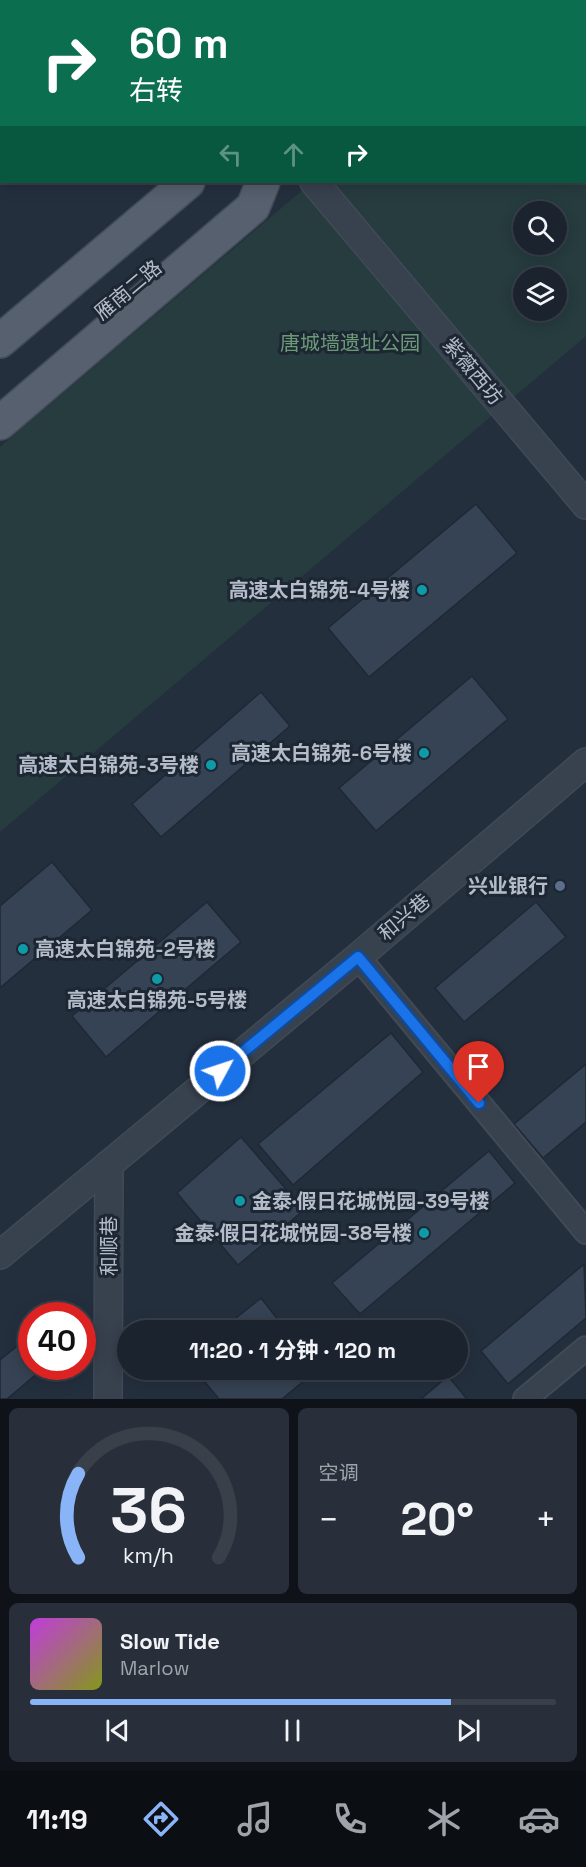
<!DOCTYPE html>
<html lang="zh">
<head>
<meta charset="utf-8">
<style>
  :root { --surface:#1b232e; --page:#282f3a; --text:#f1f3f6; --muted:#a0a4aa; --line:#39404a; --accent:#8ab4f8 }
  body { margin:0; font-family:"Space Grotesk","Noto Sans SC",sans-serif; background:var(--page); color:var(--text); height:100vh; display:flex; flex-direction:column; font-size:22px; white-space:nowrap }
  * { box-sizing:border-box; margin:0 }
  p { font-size:20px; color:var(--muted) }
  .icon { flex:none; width:33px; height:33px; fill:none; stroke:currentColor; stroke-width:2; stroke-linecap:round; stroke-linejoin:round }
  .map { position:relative; height:1399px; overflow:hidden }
  .drawer { display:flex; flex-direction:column; gap:9px; padding:9px; background:#0f1319; flex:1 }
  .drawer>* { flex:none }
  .guide { position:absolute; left:0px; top:0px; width:586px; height:183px; box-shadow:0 3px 15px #0003,0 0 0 2px var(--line); background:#0b6e4f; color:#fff; overflow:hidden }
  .fabs { position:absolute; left:513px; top:201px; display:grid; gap:12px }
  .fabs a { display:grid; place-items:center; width:54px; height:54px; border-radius:50%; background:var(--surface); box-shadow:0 3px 15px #0003,0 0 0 2px var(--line); font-size:30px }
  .speed { position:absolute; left:18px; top:1302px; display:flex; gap:12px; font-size:30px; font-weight:700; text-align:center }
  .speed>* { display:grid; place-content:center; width:78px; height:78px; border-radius:50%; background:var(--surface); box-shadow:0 3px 15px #0003,0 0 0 2px var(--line); line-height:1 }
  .speed .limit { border:9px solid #d22; background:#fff; color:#111 }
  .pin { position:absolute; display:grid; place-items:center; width:51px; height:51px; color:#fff; margin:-62px -26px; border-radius:50% 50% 50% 0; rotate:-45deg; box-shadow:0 0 6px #0007 }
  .pin .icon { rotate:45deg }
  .me { position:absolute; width:66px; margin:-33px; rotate:50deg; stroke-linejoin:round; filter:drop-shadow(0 0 4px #0008) }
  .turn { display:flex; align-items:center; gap:21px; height:126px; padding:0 30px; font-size:27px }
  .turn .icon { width:78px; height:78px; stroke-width:2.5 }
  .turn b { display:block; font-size:42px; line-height:51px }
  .lanes { display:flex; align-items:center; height:57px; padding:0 30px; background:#0003; justify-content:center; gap:30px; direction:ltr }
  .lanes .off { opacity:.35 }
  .big { font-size:45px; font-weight:700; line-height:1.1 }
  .drawer .tile { flex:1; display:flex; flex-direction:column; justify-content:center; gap:9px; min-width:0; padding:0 21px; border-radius:9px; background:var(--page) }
  .drawer .dial { align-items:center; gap:0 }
  .dial svg { height:156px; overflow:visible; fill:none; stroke:var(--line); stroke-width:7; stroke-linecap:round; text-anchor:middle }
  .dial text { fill:var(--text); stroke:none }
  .song { display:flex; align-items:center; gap:18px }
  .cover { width:72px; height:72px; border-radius:9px; background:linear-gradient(135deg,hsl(290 70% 55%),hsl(70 70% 35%)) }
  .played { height:6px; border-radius:3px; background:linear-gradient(90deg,var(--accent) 80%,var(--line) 80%) }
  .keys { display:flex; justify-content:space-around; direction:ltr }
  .heat { display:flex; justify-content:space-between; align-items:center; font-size:33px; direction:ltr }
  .drawer .tiles { flex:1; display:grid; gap:9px; grid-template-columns:1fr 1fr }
  .tile:last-child { grid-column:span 2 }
  .trip { position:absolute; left:117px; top:1320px; width:351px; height:60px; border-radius:30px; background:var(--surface); box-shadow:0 3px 15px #0003,0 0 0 2px var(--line); font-weight:700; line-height:60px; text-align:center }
  .tab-bar { display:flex; height:96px; justify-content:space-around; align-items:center; background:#0b0e12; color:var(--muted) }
  .tab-bar .icon { width:42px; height:42px }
  .tab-bar .active { color:var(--accent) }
  .tab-bar b { font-size:27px; color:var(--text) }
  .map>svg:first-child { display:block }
  .green { fill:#263c3f; fill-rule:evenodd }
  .building { fill:#364354; stroke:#1f2835; stroke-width:1.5 }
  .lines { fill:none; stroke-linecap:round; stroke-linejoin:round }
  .minor-casing { stroke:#414a57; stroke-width:26 }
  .tertiary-casing { stroke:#414a57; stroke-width:30 }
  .primary-casing { stroke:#414a57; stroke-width:36 }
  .minor { stroke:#38414e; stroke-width:22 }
  .tertiary { stroke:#38414e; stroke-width:27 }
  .primary { stroke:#56606e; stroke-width:33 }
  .route-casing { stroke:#114b97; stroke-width:15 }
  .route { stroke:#1a73e8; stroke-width:10 }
  .culture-dot { fill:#0f9aa8; stroke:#1d2633; stroke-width:2 }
  .service-dot { fill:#5c6f8a; stroke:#1d2633; stroke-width:2 }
  .labels { text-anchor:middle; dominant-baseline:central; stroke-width:6; stroke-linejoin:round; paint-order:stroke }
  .street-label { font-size:20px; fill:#b4bcc9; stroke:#1d2633 }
  .park-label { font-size:20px; fill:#6b9a76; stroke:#1d2633 }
  .poi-label { font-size:20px; font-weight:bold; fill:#b4bcc9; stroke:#1d2633; text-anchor:end }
</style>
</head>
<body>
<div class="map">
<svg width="586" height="1399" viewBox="0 0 586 1399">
  <rect width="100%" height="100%" fill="#242f3e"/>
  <path class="green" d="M524 0H586V336L0 832V447L312 182H585V2L523 1ZM524 212H556V244H524ZM524 278H556V310H524Z"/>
  <path class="building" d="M168 0H244L166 2Z
    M476 504 517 553 369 677 328 628Z
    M472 676 508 719 376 831 339 788Z
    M261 692 290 726 161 837 132 804Z
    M52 862 92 910 0 988V906Z
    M207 902 241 942 106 1057 72 1016Z
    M536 902 566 937 464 1022 435 988Z
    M391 1033 423 1072 293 1185 258 1144Z
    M586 1064V1122L543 1158 514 1124Z
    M241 1137 304 1210 238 1265 177 1193Z
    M489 1151 515 1183 360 1314 332 1283Z
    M584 1264 586 1318 508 1384 481 1351Z
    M261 1298 286 1330H221Z
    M32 1334V1366H46L7 1399H0V1360Z
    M195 1370H317L282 1399H219Z
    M448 1376 467 1399H421Z"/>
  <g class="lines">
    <defs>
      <path id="minor" d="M358 957 586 1232
        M525 1399 586 1348"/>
      <path id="tertiary" d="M314 182 586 505
        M0 1255 358 957 586 762
        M108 1399 109 1164"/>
      <path id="primary" d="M401 2 403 0
        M450 2 452 0
        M0 341 188 182
        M0 423 253 207 263 182"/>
    </defs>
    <use href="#minor" class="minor-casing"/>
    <use href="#tertiary" class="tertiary-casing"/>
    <use href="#primary" class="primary-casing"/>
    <use href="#minor" class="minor"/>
    <use href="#tertiary" class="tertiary"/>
    <use href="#primary" class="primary"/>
  </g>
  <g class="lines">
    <defs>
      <path id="route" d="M220 1071 358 957 479 1103"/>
    </defs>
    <use href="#route" class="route-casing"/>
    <use href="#route" class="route"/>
  </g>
  <g class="culture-dot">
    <circle cx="422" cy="590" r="6"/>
    <circle cx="424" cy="753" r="6"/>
    <circle cx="211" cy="765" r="6"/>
    <circle cx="23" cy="949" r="6"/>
    <circle cx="157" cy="979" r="6"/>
    <circle cx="240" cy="1201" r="6"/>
    <circle cx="424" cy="1233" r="6"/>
  </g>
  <circle class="service-dot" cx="560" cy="886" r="6"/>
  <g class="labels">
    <g class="street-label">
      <text transform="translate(128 290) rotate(-40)">雁南二路</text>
      <text transform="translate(473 371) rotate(50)">紫薇西坊</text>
      <text transform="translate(404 917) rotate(-40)">和兴巷</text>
      <text transform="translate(109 1246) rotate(-90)">和顺巷</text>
    </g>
    <g class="park-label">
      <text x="350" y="343">唐城墙遗址公园</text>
    </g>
    <g class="poi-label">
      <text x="410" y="590">高速太白锦苑-4号楼</text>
      <text x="412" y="753">高速太白锦苑-6号楼</text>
      <text x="199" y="765">高速太白锦苑-3号楼</text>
      <text x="548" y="886">兴业银行</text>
      <text x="35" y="949" text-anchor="start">高速太白锦苑-2号楼</text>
      <text x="157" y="1000" text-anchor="middle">高速太白锦苑-5号楼</text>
      <text x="252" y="1201" text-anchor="start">金泰·假日花城悦园-39号楼</text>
      <text x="412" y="1233">金泰·假日花城悦园-38号楼</text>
    </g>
  </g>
</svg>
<div class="fabs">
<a><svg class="icon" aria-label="search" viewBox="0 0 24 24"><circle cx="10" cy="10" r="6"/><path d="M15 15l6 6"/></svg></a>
<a><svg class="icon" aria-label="layers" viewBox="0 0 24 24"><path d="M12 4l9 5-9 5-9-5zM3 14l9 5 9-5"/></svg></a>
</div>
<div class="speed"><div class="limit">40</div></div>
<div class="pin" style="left:479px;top:1103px;background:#d93025"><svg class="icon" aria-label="arrive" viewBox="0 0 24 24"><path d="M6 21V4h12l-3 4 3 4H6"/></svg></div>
<svg class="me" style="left:220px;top:1071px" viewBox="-20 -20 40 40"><circle r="17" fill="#1a73e8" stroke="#fff" stroke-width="3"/><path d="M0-11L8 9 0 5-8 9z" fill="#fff"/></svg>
<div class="trip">11:20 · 1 分钟 · 120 m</div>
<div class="guide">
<div class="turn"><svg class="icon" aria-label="right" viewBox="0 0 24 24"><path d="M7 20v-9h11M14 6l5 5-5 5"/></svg><div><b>60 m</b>右转</div></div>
<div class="lanes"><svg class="icon off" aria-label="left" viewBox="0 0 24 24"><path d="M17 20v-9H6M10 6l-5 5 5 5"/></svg><svg class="icon off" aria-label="ahead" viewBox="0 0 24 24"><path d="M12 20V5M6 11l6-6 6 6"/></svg><svg class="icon" aria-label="right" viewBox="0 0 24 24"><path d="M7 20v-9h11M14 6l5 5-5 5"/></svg></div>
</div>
</div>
<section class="drawer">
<div class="tiles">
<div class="tile dial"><svg viewBox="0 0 100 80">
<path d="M14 69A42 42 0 1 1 86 69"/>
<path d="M14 69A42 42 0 0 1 14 26" stroke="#8ab4f8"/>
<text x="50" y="56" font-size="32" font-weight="700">36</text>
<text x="50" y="72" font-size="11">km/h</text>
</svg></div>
<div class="tile"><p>空调</p>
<div class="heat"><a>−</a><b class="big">20°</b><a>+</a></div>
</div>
<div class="tile">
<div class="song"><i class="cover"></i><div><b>Slow Tide</b><p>Marlow</p></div></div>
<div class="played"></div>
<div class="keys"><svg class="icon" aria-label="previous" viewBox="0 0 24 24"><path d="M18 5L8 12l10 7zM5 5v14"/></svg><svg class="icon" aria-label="pause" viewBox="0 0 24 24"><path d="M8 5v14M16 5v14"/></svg><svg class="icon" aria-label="next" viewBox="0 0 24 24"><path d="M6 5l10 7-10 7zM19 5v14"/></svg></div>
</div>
</div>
</section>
<nav class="tab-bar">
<b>11:19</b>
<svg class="icon active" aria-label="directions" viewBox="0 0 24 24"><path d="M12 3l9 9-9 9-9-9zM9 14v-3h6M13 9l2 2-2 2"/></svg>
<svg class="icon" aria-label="music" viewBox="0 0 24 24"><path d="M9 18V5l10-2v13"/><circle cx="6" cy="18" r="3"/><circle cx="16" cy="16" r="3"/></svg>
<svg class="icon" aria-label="phone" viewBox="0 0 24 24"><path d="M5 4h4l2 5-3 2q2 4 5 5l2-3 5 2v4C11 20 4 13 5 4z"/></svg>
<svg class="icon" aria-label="climate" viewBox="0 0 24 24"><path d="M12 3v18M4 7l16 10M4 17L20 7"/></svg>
<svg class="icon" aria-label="car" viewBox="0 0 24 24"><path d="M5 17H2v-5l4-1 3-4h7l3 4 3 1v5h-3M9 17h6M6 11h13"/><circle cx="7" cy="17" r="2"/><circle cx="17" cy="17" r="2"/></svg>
</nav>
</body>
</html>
